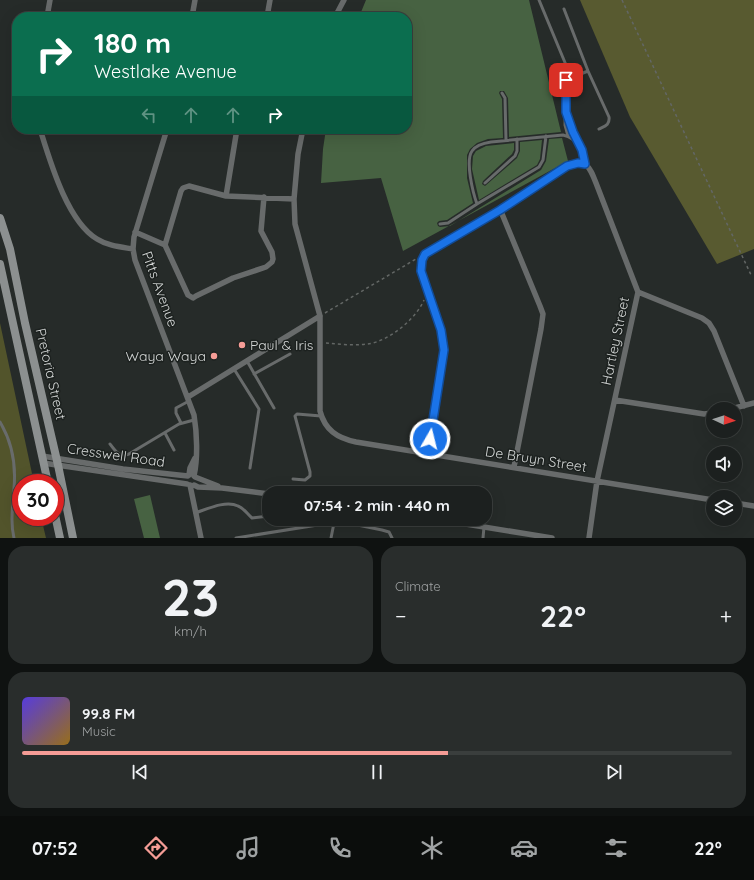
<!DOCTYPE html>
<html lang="en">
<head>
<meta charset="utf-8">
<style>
  :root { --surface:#1c201f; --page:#292d2c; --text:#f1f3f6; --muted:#a0a3a4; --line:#3a3e3d; --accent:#f59c96 }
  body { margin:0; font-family:Quicksand,sans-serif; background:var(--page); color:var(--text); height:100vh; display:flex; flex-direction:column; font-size:15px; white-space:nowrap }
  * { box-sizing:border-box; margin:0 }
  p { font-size:13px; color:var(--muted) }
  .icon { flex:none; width:22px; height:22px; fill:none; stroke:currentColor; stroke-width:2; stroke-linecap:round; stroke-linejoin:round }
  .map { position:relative; height:538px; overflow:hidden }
  .drawer { display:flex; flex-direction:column; gap:8px; padding:8px; background:#0f1211; flex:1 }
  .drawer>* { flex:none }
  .banner { position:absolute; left:12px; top:12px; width:400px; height:122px; border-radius:16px; box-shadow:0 4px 16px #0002,0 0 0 1px var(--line); background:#0b6e4f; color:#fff; overflow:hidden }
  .needle { width:26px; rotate:93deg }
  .tools { position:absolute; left:706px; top:402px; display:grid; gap:8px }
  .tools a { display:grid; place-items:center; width:36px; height:36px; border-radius:50%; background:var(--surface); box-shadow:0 4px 16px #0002,0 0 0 1px var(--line); font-size:20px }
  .speed { position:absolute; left:12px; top:474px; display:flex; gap:8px; font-size:20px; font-weight:700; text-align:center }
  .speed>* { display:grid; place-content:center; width:52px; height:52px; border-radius:50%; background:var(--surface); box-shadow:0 4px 16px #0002,0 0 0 1px var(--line); line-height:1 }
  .speed .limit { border:6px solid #d22; background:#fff; color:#111 }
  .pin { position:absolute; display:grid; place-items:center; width:34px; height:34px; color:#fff; margin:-17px; border-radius:8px; box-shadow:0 2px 6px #0006 }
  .me { position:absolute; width:44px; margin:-22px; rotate:8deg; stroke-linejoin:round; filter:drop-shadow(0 0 3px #0008) }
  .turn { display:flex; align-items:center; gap:14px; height:84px; padding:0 16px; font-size:18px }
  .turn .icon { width:52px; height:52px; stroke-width:2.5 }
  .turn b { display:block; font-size:28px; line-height:34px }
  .lanes { display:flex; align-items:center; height:38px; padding:0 16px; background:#0003; justify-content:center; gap:20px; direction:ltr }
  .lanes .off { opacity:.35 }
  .big { font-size:30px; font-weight:800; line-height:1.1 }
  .drawer .tile { flex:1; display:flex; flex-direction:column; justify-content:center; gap:6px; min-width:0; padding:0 14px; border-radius:16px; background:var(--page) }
  .drawer .dial { align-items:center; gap:0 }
  .dial b { font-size:52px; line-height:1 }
  .song { display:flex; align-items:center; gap:12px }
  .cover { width:48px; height:48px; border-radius:6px; background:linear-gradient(135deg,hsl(250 70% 55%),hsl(40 70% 35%)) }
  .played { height:4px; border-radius:2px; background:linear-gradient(90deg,var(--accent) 60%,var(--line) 60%) }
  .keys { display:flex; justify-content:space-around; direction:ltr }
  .heat { display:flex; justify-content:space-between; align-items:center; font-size:22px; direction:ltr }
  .drawer .tiles { flex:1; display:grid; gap:8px; grid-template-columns:1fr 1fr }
  .tile:last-child { grid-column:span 2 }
  .trip { position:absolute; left:262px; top:486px; width:230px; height:40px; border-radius:16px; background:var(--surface); box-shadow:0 4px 16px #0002,0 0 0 1px var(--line); font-weight:800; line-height:40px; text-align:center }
  .tab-bar { display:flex; height:64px; justify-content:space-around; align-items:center; background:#0b0d0c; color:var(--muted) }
  .tab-bar .icon { width:28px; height:28px }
  .tab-bar .on { color:var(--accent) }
  .tab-bar b { font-size:18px; color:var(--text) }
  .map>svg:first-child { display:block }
  .green { fill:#52542b }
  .forest { fill:#585a30 }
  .building { fill:#476242 }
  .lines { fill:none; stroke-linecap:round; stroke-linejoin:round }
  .path { stroke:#636765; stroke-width:1.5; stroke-dasharray:3 3; stroke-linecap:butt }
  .lane { stroke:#686b6b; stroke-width:3 }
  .street { stroke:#686b6b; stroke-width:5.5 }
  .secondary { stroke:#8c9090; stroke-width:8 }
  .route-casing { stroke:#114b97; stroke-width:10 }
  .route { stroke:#1a73e8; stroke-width:7 }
  .poi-dot { fill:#f59c96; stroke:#1c211f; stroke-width:1.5 }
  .labels { text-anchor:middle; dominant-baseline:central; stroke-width:3; stroke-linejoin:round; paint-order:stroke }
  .street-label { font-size:14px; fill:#d3d6d5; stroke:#1c211f }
  .poi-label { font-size:14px; fill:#d3d6d5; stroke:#1c211f; text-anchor:start }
</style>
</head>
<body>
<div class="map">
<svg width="754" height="538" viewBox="0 0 754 538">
  <rect width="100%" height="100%" fill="#262b29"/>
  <path class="green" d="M0 323 34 483H21V517H41L46 538H0Z"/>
  <path class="forest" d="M580 0H754V249L717 264 630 117Z"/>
  <path class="building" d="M366 0H529L561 132 509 137 508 98 504 91H500L499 93 502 99 503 138 488 139 477 143 470 149 467 155V178L473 203 447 220 439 221 437 223 438 226 440 227 450 226 541 170 546 161 549 139 562 138 568 161 403 251 381 178 321 183 323 149 326 129H407V17H359Z
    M542 140 540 159 537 165 479 200 472 169 473 156 476 151 486 146 514 143V150L512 154 483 181 482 184 485 186 517 158 520 151V142Z
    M150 495 160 538H144L134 499Z"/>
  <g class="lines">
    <path class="path" d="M622 0 752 277
      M325 313 416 259
      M326 343C339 344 353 346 367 344 388 342 416 319 424 300"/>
    <path class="lane" d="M539 0 566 65 565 125 568 136
      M564 9 588 71 609 117C610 125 605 126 599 129
      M566 80 588 71
      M502 93 505 98 506 140
      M566 114 577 142
      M485 183 515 156 517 151V139
      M477 204 539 167 543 160 546 136
      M440 224 448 223 477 204C473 193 465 161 472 151 476 145 484 143 491 142L563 135C579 139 582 150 585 164
      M247 361 274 408
      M234 369 259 409 250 468
      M254 374 290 354
      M0 422C12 442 16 466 14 488 13 505 10 522 14 538
      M181 423 176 413V408L189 401
      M165 433 174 450
      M110 444C115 451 119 457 129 454L179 424 194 420
      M293 479 305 480 310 476V472L295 416 297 414 321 416
      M195 513C207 509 226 500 238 506 244 508 247 514 252 518L269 516
      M236 538 324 524 343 522 382 530 389 532 392 538
      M331 538 334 523
      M483 538 484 527"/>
    <path class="street" d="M47 17 50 0
      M192 17 195 0
      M267 17 270 0
      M335 17 344 0
      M40 129C50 161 67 221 97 239 108 246 121 247 133 249
      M167 129 134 237 133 249 135 260 194 415C197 433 198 458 194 476
      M250 129 268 132 272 129
      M303 129 298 154 294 199 295 224 320 316V411C325 430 337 438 356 442L713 500
      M226 196 237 129
      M264 197 261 231 272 252 273 259 272 262 266 267 233 278 196 296 193 298 188 295 165 245 181 191 183 188 189 186 226 196 294 199
      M500 209 540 306 543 314 541 329 514 467
      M135 232 165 245
      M638 292 702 318 709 323 714 331 744 406
      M188 397 320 316
      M615 400 704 414 713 413
      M731 409 754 403
      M428 454 444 350 441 330 421 271V266L425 254 500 209 567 166C587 160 589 165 596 183L638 292 597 481 589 538
      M42 456 123 469 188 476
      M43 463 187 484
      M189 475 190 468 195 458
      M195 477 218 486
      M190 485 201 538
      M194 485 198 487 222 488 269 494
      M735 503 754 506
      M435 519 552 538"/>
    <path class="secondary" d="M0 218 10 249 25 323 58 465 73 538
      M0 264 48 483
      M55 515 60 538"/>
  </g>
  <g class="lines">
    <defs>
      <path id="route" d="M430 439 444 350 441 330 421 271 422 260 425 254 500 210 567 166 578 163 585 164 582 150 573 132 566 112V80"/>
    </defs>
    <use href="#route" class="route-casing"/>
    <use href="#route" class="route"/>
  </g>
  <g class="poi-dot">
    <circle cx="242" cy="345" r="4"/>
    <circle cx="214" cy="356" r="4"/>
  </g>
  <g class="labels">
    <g class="street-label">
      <text transform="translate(160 289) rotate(70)">Pitts Avenue</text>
      <text transform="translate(615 341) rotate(-78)">Hartley Street</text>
      <text transform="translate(51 374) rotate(77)">Pretoria Street</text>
      <text transform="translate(116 455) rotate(8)">Cresswell Road</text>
      <text transform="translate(536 459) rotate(9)">De Bruyn Street</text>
    </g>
    <g class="poi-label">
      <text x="250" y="345">Paul &amp; Iris</text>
      <text x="206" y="356" text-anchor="end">Waya Waya</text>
    </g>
  </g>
</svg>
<div class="tools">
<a><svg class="needle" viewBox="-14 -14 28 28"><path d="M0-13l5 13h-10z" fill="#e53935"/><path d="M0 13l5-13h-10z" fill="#a0a3a4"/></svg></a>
<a><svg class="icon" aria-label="sound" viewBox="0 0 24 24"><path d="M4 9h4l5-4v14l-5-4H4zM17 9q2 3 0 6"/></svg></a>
<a><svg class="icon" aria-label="layers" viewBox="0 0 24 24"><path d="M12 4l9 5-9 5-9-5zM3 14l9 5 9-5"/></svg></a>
</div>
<div class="speed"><div class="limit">30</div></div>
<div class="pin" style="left:566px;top:80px;background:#d93025"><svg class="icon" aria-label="arrive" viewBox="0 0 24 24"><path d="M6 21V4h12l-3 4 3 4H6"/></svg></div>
<svg class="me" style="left:430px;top:439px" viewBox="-20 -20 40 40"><circle r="17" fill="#1a73e8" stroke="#fff" stroke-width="3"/><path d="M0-11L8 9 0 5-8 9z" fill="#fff"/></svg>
<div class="trip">07:54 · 2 min · 440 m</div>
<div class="banner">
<div class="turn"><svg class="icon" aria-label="right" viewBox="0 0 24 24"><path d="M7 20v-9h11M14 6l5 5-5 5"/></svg><div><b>180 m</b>Westlake Avenue</div></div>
<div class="lanes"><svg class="icon off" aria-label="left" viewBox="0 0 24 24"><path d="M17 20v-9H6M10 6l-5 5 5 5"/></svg><svg class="icon off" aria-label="ahead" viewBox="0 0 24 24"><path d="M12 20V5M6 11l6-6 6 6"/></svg><svg class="icon off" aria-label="ahead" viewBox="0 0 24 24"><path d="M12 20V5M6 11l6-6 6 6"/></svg><svg class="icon" aria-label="right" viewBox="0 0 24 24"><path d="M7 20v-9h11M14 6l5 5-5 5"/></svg></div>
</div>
</div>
<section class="drawer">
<div class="tiles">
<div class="tile dial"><b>23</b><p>km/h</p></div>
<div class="tile"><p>Climate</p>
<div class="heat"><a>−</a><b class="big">22°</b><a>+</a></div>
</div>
<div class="tile">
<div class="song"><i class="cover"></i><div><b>99.8 FM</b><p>Music</p></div></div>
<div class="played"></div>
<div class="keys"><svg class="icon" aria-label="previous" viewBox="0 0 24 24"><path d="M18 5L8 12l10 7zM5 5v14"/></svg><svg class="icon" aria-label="pause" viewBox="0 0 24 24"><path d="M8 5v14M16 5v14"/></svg><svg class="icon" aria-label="next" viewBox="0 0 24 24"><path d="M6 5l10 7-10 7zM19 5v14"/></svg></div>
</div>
</div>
</section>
<nav class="tab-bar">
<b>07:52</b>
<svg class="icon on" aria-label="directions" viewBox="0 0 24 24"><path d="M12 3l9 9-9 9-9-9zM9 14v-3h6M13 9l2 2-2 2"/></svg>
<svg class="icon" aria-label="music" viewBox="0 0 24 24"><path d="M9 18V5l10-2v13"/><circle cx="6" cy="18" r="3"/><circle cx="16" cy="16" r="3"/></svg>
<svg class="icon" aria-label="phone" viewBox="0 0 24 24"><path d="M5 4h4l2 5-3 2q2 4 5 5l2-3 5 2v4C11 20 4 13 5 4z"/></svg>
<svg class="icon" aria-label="climate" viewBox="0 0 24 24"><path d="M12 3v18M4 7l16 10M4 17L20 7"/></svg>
<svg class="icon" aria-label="car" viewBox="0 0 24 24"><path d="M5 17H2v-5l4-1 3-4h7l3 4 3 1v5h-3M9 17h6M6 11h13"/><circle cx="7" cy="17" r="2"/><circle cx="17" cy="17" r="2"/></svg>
<svg class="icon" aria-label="filters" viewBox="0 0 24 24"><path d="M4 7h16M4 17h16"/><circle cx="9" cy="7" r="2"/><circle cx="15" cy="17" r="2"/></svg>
<b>22°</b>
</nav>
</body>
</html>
